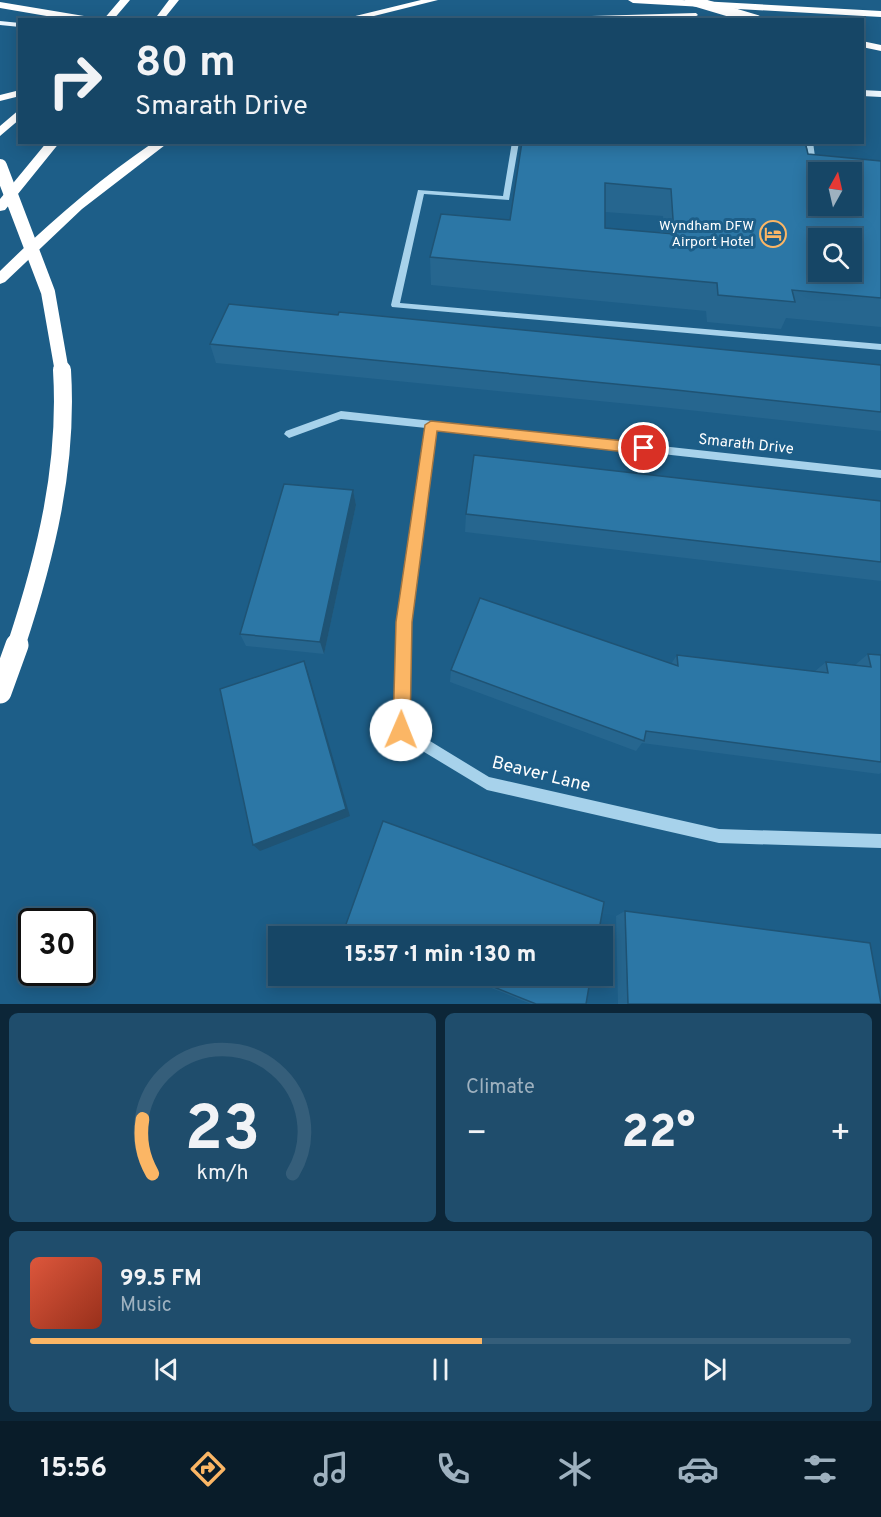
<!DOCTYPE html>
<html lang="en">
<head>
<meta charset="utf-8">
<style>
  :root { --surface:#164666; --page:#1f4d6c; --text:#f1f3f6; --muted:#9eb1bf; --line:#355e7a; --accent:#fbb665 }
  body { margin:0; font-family:Overpass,sans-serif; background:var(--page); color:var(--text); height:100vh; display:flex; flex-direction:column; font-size:22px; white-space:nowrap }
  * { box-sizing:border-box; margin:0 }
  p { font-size:20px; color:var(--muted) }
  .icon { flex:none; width:33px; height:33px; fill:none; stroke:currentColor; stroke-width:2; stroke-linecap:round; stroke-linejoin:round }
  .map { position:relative; height:1004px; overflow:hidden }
  .side { display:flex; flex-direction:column; gap:9px; padding:9px; background:#0c2638; flex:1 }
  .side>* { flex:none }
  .banner { position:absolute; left:18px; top:18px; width:846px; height:126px; border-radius:0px; box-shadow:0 3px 15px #0003,0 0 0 2px var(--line); background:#164666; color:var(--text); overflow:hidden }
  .needle { width:39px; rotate:8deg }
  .fabs { position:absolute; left:808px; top:162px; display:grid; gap:12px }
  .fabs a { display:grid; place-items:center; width:54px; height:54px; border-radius:0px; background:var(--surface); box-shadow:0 3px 15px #0003,0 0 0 2px var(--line); font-size:30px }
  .speed { position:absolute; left:18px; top:908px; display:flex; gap:12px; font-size:30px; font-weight:700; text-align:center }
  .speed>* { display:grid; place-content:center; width:78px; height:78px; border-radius:50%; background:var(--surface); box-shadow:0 3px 15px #0003,0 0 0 2px var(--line); line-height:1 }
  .speed .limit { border:3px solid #111; border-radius:9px; background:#fff; color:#111 }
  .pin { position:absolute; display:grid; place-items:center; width:51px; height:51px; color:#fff; margin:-26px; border:3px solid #fff; border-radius:50%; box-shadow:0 2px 6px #0007 }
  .me { position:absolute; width:66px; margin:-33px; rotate:1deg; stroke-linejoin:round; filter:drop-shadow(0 0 4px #0008) }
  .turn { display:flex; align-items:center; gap:21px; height:126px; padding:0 18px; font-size:27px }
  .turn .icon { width:78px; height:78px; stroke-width:2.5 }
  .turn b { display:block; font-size:42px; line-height:51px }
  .big { font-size:45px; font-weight:800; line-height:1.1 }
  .side .card { flex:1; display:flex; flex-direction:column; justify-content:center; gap:9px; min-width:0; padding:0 21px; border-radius:9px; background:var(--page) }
  .side .dial { align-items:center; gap:0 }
  .dial svg { height:156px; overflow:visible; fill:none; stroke:var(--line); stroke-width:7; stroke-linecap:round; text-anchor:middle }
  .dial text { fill:var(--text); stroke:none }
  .song { display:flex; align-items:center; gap:18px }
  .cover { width:72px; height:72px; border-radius:9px; background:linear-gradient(135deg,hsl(10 70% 55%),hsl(10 70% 35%)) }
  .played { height:6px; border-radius:3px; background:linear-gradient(90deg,var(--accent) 55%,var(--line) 55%) }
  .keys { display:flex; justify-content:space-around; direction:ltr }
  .heat { display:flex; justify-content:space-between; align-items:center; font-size:33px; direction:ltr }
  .side .tiles { flex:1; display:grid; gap:9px; grid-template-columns:1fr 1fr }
  .card:last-child { grid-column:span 2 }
  .trip { position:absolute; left:268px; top:926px; width:345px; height:60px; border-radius:0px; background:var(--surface); box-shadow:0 3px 15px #0003,0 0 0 2px var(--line); font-weight:800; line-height:60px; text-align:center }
  .tab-bar { display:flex; height:96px; justify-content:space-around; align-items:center; background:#091c29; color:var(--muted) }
  .tab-bar .icon { width:42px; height:42px }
  .tab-bar .on { color:var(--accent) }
  .tab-bar b { font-size:27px; color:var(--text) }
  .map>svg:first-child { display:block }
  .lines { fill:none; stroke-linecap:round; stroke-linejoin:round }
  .minor { fill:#a7d2eb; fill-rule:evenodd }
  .major { fill:#ebf6fe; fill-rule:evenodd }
  .highway { fill:#fff; fill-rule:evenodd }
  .highway-bridge-far3 { stroke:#fff; stroke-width:10 }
  .highway-bridge-far2 { stroke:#fff; stroke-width:14 }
  .highway-bridge-far1 { stroke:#fff; stroke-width:18 }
  .highway-bridge { stroke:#fff; stroke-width:23 }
  .wall { fill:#26668f; fill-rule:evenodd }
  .shaded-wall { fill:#1f5374 }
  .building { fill:#2c77a6; stroke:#1f5374; stroke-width:1.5; fill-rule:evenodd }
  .route { fill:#fbb665; stroke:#a37642; stroke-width:1.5 }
  .labels { text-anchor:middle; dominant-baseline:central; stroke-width:6; stroke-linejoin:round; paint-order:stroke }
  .far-poi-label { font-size:14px; fill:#fff; stroke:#1d5e88; text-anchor:end }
  .street-label { font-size:15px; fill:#fff; stroke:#1d5e88 }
  .near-street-label { font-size:18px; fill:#fff; stroke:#1d5e88 }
</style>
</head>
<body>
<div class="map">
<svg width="881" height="1004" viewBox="0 0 881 1004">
  <rect width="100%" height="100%" fill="#1d5e88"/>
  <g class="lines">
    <path class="minor" d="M512 142H519L509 200 424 194 400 303 881 344V350L392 307 391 305 418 190 503 196Z
      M806 142H813L816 164 810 163Z
      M341 411 881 470V478L435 429 410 622 407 727 489 777 719 829 881 834V848L719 843 487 790 396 735 395 730 398 622 426 428 341 419 289 438 284 434 286 431Z"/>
    <path class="major" d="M0 21 20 23V27L0 25Z
      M862 90 881 91V97L862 96Z"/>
    <path class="highway" d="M120 0H130L113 20H103Z
      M169 0H179L163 20H154Z
      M421 0H438L358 20H339Z
      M628 0H682L881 11V17L633 3Z
      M0 2 90 17 94 20H70L0 8Z
      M696 13 698 15 693 18 553 20 557 17Z
      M862 41 881 45V51L862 47Z
      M20 90V96L0 101V95Z
      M20 109V119L0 136V126Z
      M47 142H60L5 210 0 211V199Z
      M154 142H169L82 209 5 282 0 284V271C48 224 98 180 154 142Z"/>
    <path class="highway-bridge-far3" d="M690 0 757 20"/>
    <path class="highway-bridge-far2" d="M0 166 48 292 62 372"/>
    <path class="highway-bridge-far1" d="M16 646C46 555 68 466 62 370"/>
    <path class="highway-bridge" d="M0 692 17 645"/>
  </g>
  <path class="wall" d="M522 142 808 154 881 161V327L786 318 781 329 707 322 706 311 431 285 430 257 510 220ZM605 212 663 216 664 233 605 228Z
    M338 315 881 365V431L670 408 216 363 210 344Z
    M353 490 356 505 324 654 246 646 240 634Z
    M881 501V581L465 532 466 514Z
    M868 654 881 655V773L879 774 642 743 636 751 450 682 451 670 671 664 677 655 814 672 826 662 855 665Z
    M625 911 881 1004H618L616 916Z
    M345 927 598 936H361L350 931Z
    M459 975H591L586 1004H531Z"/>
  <path class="shaded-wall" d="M353 490 356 505 324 654 320 642Z
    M304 661 308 672 350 816 260 851 253 845Z"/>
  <path class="building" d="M522 142H805L808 154 881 161V298L792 290 795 302 718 295 717 283 430 257 441 214 510 220ZM819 172H852V206H819ZM605 183 671 189 674 234 605 228ZM819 238H852V272H819Z
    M229 304 338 315 339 312 881 365V412L676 390 210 344Z
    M474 455 881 501V562L466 514Z
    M284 484 353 490 320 642 240 634Z
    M480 598 678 666 677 655 828 673 826 662 871 667 868 654 881 655V762L646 731 644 741 451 670Z
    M304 661 346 809 253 845 220 689Z
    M383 821 604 902 598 936H367L345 927Z
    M625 911 870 943 881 1004H628Z
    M464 975H591L586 1004H536Z"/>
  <path class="route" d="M431 421 644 443 651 448 644 454 437 431 412 622 410 730 407 736 401 739 396 736 393 730 396 622 425 425Z"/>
  <defs>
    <symbol id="hotel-ring" viewBox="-11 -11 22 22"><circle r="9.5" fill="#1d5e88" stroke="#fbb665" stroke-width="1.5"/><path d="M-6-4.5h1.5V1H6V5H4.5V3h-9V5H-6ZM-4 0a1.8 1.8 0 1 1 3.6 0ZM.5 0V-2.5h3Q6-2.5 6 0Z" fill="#fbb665"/></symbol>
  </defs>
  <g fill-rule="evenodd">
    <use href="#hotel-ring" x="758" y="219" width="30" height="30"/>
  </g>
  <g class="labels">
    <g class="far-poi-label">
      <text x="754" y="226">Wyndham DFW<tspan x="754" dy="16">Airport Hotel</tspan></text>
    </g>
    <g class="street-label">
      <text transform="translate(746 445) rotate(6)">Smarath Drive</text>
    </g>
    <g class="near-street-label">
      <text transform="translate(541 775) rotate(14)">Beaver Lane</text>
    </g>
  </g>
</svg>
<div class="fabs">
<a><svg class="needle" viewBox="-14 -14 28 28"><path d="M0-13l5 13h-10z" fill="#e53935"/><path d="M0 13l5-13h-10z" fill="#9eb1bf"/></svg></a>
<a><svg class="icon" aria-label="search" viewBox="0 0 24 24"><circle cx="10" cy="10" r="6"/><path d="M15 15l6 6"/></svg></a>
</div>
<div class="speed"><div class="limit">30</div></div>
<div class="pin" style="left:644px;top:448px;background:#d93025"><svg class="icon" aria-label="arrive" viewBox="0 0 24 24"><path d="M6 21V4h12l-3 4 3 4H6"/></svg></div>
<svg class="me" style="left:401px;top:730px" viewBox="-20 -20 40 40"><circle r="19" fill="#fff"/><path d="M0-13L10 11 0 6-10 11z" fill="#fbb665"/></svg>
<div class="trip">15:57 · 1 min · 130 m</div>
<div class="banner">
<div class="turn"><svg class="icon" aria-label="right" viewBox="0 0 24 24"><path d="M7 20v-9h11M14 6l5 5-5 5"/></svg><div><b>80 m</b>Smarath Drive</div></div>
</div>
</div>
<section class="side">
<div class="tiles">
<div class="card dial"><svg viewBox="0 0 100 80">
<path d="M14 69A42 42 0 1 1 86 69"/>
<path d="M14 69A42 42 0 0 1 9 41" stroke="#fbb665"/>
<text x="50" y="56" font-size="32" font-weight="700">23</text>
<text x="50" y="72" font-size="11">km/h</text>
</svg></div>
<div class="card"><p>Climate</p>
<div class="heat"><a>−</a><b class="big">22°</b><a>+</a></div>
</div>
<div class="card">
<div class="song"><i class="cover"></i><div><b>99.5 FM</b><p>Music</p></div></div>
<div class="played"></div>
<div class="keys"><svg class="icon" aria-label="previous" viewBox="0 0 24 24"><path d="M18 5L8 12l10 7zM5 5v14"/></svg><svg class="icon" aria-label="pause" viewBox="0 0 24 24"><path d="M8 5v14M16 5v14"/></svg><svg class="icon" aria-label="next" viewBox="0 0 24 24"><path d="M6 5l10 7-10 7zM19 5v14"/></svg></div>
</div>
</div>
</section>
<nav class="tab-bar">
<b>15:56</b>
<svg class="icon on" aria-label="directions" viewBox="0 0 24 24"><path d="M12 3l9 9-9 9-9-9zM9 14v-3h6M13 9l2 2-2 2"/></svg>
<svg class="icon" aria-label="music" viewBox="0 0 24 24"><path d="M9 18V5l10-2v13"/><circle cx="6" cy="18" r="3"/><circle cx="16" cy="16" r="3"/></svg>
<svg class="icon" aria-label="phone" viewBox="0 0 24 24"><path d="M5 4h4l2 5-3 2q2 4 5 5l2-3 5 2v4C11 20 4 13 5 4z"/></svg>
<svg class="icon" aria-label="climate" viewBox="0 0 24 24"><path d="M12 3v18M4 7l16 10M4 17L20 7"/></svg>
<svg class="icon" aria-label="car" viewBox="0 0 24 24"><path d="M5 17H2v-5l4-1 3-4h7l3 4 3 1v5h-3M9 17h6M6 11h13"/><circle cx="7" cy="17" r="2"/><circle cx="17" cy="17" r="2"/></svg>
<svg class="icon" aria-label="filters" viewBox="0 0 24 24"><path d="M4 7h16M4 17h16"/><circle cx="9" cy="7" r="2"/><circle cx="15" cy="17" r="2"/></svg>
</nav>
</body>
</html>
